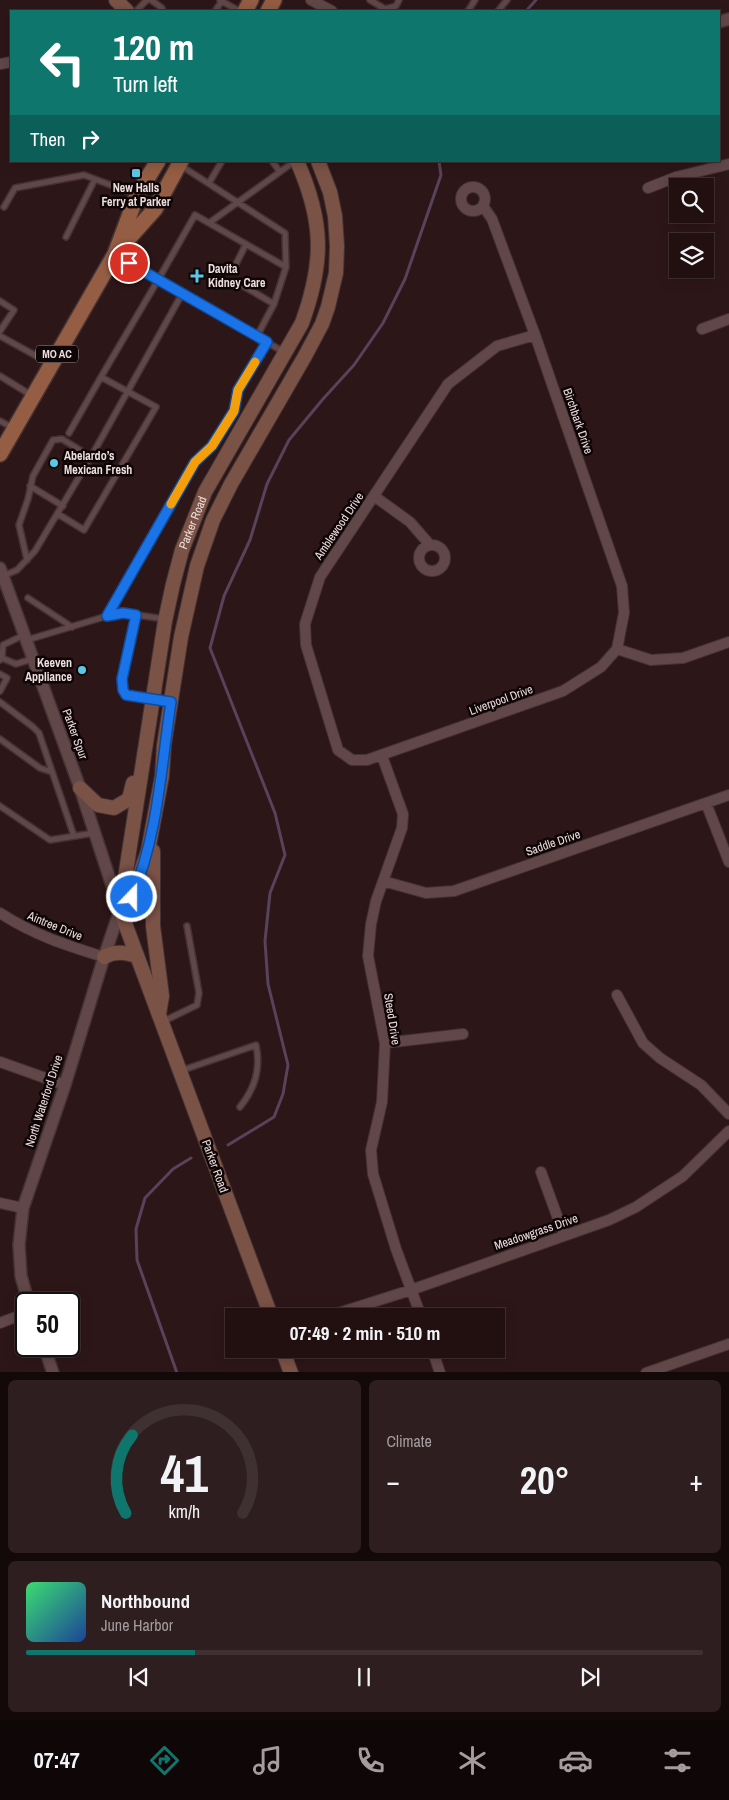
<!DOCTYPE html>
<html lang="en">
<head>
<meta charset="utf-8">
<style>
  :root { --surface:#221011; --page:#2e1e1f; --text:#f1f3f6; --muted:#a29d9f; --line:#3f3031; --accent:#0f766e }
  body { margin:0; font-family:"Archivo Narrow",sans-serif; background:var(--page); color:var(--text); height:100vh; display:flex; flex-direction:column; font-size:19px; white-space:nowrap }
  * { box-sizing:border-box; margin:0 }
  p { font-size:16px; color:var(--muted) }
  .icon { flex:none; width:28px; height:28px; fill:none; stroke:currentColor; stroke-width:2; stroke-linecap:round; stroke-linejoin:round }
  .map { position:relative; height:1372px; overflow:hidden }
  .drawer { display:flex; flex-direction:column; gap:8px; padding:8px; background:#130909; flex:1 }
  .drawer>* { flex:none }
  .guide { position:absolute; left:10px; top:10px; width:710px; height:152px; border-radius:0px; box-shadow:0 2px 12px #0003,0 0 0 1px var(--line); background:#0f766e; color:#fff; overflow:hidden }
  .fabs { position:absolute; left:669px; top:178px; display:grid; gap:10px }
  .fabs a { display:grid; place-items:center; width:45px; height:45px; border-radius:0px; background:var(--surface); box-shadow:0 2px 12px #0003,0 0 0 1px var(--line); font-size:25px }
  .speed { position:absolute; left:15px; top:1292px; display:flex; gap:10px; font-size:25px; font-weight:700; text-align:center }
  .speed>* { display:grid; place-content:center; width:65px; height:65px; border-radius:50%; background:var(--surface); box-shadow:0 2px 12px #0003,0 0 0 1px var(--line); line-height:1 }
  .speed .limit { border:2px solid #111; border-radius:8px; background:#fff; color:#111 }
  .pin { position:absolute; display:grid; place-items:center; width:42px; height:42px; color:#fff; margin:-21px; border:2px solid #fff; border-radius:50%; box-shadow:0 1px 5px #0007 }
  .me { position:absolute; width:55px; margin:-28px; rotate:22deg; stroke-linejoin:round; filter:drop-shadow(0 0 4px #0008) }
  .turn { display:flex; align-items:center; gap:18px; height:105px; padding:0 20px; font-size:22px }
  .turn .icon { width:65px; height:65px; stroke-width:2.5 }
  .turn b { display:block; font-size:35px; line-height:42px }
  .then { display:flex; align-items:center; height:48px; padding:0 20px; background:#0003; gap:10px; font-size:19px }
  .big { font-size:38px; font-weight:800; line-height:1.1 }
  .drawer .widget { flex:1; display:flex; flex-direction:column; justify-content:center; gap:8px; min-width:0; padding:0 18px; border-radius:8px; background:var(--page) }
  .drawer .dial { align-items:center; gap:0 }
  .dial svg { height:130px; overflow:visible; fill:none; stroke:var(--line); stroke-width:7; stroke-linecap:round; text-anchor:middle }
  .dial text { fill:var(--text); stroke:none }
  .song { display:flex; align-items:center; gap:15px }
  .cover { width:60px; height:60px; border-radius:8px; background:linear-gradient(135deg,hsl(140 70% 55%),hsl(220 70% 35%)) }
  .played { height:5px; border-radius:2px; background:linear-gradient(90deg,var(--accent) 25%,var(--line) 25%) }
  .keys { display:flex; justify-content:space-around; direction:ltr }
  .heat { display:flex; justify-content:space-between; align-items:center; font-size:28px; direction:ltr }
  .drawer .tiles { flex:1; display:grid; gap:8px; grid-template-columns:1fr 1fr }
  .widget:last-child { grid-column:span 2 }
  .trip { position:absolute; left:225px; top:1308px; width:280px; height:50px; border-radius:0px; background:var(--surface); box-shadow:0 2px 12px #0003,0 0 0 1px var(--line); font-weight:800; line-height:50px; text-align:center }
  .tabs { display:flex; height:80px; justify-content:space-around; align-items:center; background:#0e0607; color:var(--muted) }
  .tabs .icon { width:35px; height:35px }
  .tabs .current { color:var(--accent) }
  .tabs b { font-size:22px; color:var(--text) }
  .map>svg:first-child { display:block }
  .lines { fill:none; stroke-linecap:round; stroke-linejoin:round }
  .stream { stroke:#57435a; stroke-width:3 }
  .service-casing { stroke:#443334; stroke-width:8 }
  .minor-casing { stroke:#443334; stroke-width:12 }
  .tertiary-casing { stroke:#443334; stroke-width:14 }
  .secondary-casing { stroke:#443334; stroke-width:16 }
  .primary-casing { stroke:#443334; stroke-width:18 }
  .service { stroke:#624748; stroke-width:5 }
  .minor { stroke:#624748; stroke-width:10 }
  .tertiary { stroke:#624748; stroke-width:11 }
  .secondary { stroke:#7b5246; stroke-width:14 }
  .primary { stroke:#945d44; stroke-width:15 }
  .route-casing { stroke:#114b97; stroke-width:12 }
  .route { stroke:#1a73e8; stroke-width:9 }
  .slow { stroke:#f59e0b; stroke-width:9 }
  .poi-dot { fill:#5ac8e6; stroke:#0e0506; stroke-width:2 }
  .labels { text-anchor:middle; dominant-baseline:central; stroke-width:5; stroke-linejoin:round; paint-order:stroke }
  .shield { fill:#0e0506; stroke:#ab9d9d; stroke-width:1 }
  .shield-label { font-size:11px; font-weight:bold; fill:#eedede }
  .poi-label { font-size:12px; font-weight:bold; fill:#eedede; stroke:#0e0506; text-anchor:start }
  .street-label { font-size:12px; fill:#eedede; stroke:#0e0506 }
</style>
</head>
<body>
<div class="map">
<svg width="729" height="1373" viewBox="0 0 729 1373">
  <rect width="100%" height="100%" fill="#2d1617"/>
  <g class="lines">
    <path class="stream" d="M526 11 536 0
      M228 1145 274 1117 283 1094 288 1065 268 984 265 941 270 893 285 855 275 813 210 648 224 596 250 540 267 484 289 440 323 399 354 365 383 323 405 279 441 175 439 161
      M177 1373 137 1260 136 1229 145 1198 173 1169 191 1158"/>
    <defs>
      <path id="service" d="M151 0 162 8 163 11
        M220 0 239 11
        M370 0 385 9 396 6 399 0
        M136 11 147 0
        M215 11 222 1
        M468 11 475 0
        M498 11 507 0
        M272 161 280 172
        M180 165 285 233 286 267 274 304 257 336
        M209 183 222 161
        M4 207 15 188 84 175 137 195
        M209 223 295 161
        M66 237 95 179
        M115 255 158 280 195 215 286 267
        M233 270 246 244
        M240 284 274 304
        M0 301 14 310 0 331
        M0 336 49 363
        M0 376 31 395
        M0 421 13 428
        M69 433 101 377
        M30 486 63 506
        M58 514 84 530 156 407 101 377 158 280 284 352
        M27 560 19 525 28 499 33 476 53 440 62 439 91 457
        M3 576 17 570 35 551 91 457 182 294
        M28 598 72 627
        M136 615 122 679 123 690 126 695 171 702
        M107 616 123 613 165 619
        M27 640 107 616 195 462 212 446 234 411 238 390 267 342
        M2 658 16 664 32 659
        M0 660 2 658 3 645 24 635
        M0 674 7 678 0 691
        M0 702 33 727 39 733 74 836
        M0 739 40 768 52 772
        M0 806 50 840 94 833
        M162 1022 197 1005 199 993 187 926
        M180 1071 256 1045C261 1069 255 1088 240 1107"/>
      <path id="minor" d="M311 0 332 11
        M0 64 11 62
        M461 199a12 12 0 1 1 24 0a12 12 0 1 1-24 0Z
        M648 188 676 177 729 164
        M483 206 492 219 535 335 622 586 624 613 617 649
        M702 329 729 319
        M535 335 497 346 448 384 320 577 305 624 306 645 338 750 352 760H367L563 691 601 667 617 649
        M374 496 410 522 430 545
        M419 558a13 13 0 1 1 26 0a13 13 0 1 1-26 0Z
        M617 649 651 660 683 658 729 642
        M382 756 403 814 402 828 376 901 371 924 368 956 385 1043 382 1102 371 1150 373 1174 396 1249 421 1316
        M706 803 729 862
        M383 881 426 893 454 891 729 795
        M0 913C34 935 65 945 104 957
        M617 995 643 1043 660 1058 701 1085 729 1114
        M385 1043 463 1034
        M0 1062 65 1085
        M541 1172 564 1235
        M0 1203 23 1208
        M329 1316 411 1290 609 1220 636 1207 683 1176 729 1131
        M0 1323 26 1313
        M432 1349 440 1373
        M646 1373 729 1344"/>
      <path id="tertiary" d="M719 22 729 19
        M0 568 80 788 120 910 104 957 65 1085 23 1208 19 1245 21 1276 29 1304
        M44 1346 53 1373"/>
      <g id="secondary">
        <path d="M116 0 127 11"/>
        <path d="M80 788 98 805 114 808 129 799 133 783"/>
        <path d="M153 851V926L162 996 159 1014"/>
        <path d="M120 910 132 897 148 851 162 776 164 745 181 637 197 566 213 520 231 484 305 356 322 324 328 307 336 273 337 246 335 216 330 192 318 161"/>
        <path d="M104 957C115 951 124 952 137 956"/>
        <path id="s1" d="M271 1316 120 910 165 621 173 584 182 550 205 492 302 323C324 262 324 222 297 161"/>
        <path d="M282 1349 291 1373"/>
      </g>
      <path id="primary" d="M245 11 251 0
        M268 11 274 0
        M121 247 155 209 181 161
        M0 454 115 254 137 195 158 161"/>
    </defs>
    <use href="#service" class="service-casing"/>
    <use href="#minor" class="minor-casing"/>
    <use href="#tertiary" class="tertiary-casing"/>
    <use href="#secondary" class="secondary-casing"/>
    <use href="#primary" class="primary-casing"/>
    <use href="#service" class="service"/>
    <use href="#minor" class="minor"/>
    <use href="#tertiary" class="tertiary"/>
    <use href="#secondary" class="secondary"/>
    <use href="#primary" class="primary"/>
  </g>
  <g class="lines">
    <defs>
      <path id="route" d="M129 263 267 342 238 390 234 411 212 446 195 462 107 616 123 613 136 615 122 679 123 690 126 695 171 702C161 768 158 835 132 897"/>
    </defs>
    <use href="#route" class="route-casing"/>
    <use href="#route" class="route"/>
    <path class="slow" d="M171 504 195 462 212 446 234 411 238 390 255 362"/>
  </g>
  <g class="poi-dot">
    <rect x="131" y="168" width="10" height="10" rx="2.5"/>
    <path d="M194.5 268.5h5v5h5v5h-5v5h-5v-5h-5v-5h5z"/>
    <circle cx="54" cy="463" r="5"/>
    <circle cx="82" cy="670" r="5"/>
  </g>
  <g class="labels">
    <rect class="shield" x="36" y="345.5" width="42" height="17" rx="4"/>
    <g class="shield-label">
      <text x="57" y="354">MO AC</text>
    </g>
    <g class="poi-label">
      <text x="136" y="188" text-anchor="middle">New Halls<tspan x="136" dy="14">Ferry at Parker</tspan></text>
      <text x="208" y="269">Davita<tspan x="208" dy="14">Kidney Care</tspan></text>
      <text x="64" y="456">Abelardo’s<tspan x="64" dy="14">Mexican Fresh</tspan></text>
      <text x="72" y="663" text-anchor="end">Keeven<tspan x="72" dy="14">Appliance</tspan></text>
    </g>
    <g class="street-label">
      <text transform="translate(578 421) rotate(71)">Birchbark Drive</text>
      <text stroke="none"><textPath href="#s1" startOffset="828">Parker Road</textPath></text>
      <text transform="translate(339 526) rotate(-56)">Amblewood Drive</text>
      <text transform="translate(501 700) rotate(-20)">Liverpool Drive</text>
      <text transform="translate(75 734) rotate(70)">Parker Spur</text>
      <text transform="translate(553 843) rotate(-19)">Saddle Drive</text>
      <text transform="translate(55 926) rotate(22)">Aintree Drive</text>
      <text transform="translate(392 1019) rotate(81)">Steed Drive</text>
      <text transform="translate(44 1101) rotate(-72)">North Waterford Drive</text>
      <text transform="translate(215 1166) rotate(70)">Parker Road</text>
      <text transform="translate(536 1232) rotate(-19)">Meadowgrass Drive</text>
    </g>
  </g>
</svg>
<div class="fabs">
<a><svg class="icon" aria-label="search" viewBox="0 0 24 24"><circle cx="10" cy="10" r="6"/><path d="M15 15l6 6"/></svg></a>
<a><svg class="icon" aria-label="layers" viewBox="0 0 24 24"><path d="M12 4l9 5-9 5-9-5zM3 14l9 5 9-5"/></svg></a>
</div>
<div class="speed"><div class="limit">50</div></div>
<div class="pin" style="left:129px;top:263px;background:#d93025"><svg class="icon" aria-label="arrive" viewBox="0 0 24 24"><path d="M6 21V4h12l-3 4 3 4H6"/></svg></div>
<svg class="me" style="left:132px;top:897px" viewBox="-20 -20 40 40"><circle r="17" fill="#1a73e8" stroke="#fff" stroke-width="3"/><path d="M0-11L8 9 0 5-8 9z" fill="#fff"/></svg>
<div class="trip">07:49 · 2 min · 510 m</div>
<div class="guide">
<div class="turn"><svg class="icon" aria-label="left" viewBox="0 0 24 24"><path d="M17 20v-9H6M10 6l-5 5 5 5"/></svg><div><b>120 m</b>Turn left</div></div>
<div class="then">Then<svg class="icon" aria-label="right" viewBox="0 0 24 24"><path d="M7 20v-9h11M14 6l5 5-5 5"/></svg></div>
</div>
</div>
<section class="drawer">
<div class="tiles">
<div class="widget dial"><svg viewBox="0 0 100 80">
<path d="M14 69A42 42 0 1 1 86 69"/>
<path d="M14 69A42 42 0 0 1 18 21" stroke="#0f766e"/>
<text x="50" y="56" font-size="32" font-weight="700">41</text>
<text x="50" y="72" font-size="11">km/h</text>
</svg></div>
<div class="widget"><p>Climate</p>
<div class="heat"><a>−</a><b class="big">20°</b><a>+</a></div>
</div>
<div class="widget">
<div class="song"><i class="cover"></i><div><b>Northbound</b><p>June Harbor</p></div></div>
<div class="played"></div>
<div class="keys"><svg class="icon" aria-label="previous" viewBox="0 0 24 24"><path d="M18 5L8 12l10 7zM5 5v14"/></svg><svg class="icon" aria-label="pause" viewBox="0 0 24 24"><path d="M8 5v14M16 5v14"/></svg><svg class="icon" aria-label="next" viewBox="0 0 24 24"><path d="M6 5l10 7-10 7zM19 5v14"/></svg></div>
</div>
</div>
</section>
<nav class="tabs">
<b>07:47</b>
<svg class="icon current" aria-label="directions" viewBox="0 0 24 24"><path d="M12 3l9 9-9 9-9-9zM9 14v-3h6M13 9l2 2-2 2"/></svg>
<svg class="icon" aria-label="music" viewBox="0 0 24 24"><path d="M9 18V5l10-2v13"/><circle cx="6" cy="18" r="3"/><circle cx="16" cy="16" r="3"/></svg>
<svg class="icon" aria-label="phone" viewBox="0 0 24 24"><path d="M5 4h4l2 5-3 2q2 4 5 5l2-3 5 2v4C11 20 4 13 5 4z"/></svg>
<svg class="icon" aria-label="climate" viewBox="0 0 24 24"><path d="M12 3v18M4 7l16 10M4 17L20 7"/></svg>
<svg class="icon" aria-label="car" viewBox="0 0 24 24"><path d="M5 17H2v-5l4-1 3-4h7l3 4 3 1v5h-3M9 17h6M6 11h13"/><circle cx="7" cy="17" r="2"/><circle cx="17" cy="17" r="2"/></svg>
<svg class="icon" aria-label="filters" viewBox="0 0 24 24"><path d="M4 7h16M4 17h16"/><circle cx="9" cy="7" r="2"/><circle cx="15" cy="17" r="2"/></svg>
</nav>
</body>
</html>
